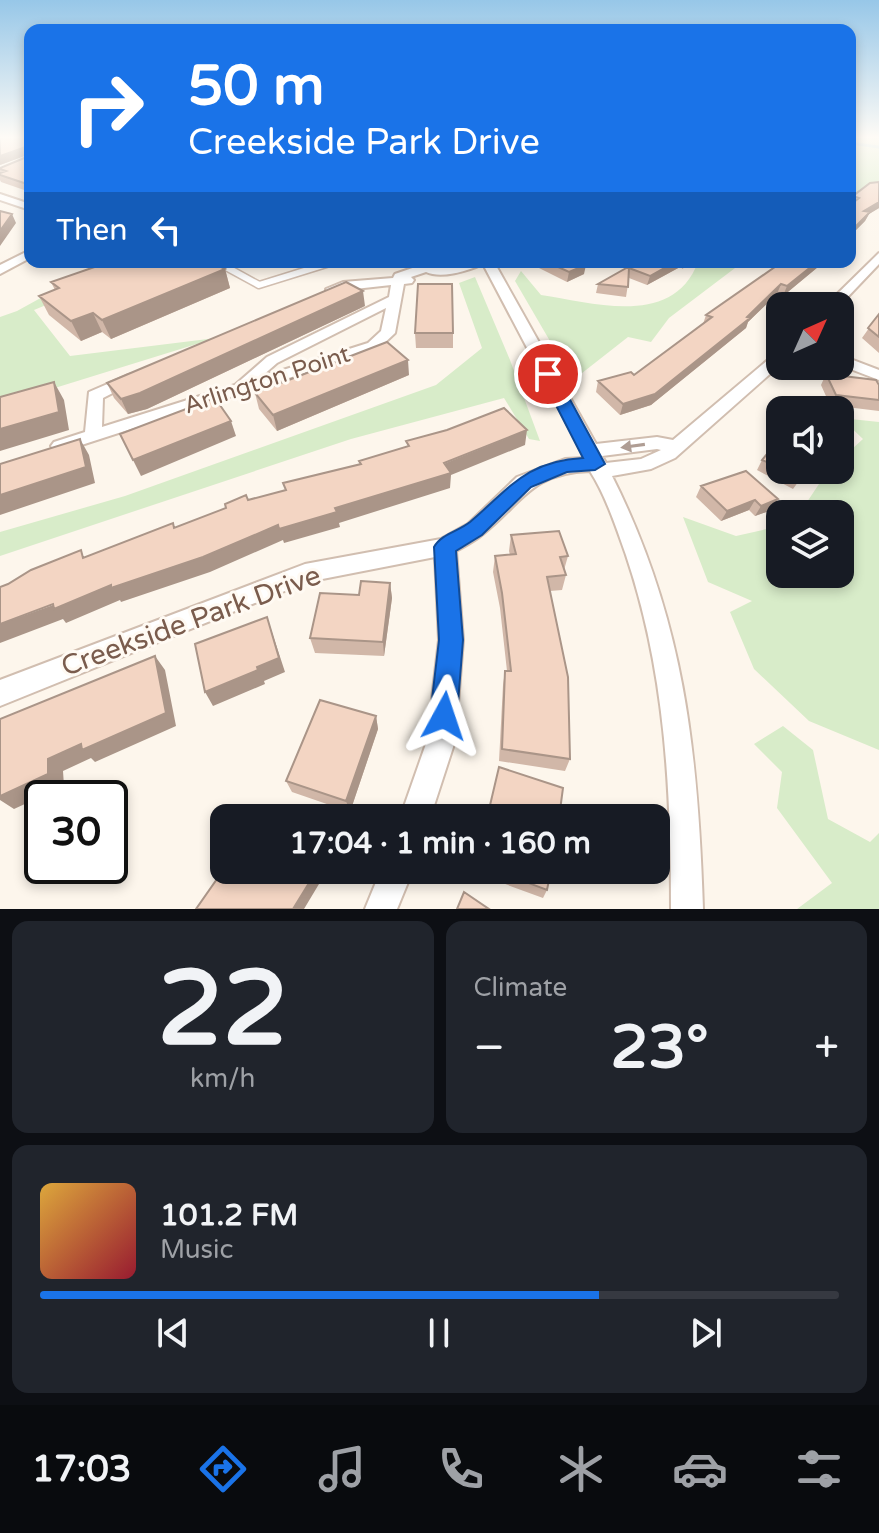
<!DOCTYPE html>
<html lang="en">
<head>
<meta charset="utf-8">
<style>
  :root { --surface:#171b24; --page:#20242c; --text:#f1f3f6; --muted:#9ea1a6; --line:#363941; --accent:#1a73e8 }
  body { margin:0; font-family:"Varela Round",sans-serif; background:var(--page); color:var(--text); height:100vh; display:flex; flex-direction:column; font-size:30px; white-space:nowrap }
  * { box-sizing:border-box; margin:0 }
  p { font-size:26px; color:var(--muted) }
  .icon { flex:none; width:44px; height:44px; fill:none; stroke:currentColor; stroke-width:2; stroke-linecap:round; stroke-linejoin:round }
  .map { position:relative; height:909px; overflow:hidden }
  .side { display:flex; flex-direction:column; gap:12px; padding:12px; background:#0d0f14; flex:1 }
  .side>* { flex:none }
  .banner { position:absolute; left:24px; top:24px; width:832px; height:244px; border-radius:16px; box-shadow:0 4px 12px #0003; background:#1a73e8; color:#fff; overflow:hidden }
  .needle { width:52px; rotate:45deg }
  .buttons { position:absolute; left:766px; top:292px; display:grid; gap:16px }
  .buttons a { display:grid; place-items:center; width:88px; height:88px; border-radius:16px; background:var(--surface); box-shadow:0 4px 12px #0003; font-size:40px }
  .speed { position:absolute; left:24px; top:780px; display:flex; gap:16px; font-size:40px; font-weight:700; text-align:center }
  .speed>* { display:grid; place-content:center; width:104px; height:104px; border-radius:50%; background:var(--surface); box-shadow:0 4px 12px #0003; line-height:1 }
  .speed .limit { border:4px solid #111; border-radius:12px; background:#fff; color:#111 }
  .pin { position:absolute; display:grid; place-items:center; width:68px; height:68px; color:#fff; margin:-34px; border:4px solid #fff; border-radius:50%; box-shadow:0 2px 8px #0007 }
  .me { position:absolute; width:88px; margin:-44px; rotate:5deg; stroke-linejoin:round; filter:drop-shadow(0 0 6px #0008) }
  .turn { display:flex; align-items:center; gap:28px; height:168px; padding:0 32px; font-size:36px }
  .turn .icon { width:104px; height:104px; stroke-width:2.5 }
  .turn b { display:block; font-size:56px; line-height:68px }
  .then { display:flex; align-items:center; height:76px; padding:0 32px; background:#0003; gap:16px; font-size:30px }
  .big { font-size:60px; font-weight:700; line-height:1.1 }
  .side .widget { flex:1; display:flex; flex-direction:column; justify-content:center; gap:12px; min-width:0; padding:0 28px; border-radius:16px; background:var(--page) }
  .side .dial { align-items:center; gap:0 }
  .dial b { font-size:104px; line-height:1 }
  .song { display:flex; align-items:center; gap:24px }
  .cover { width:96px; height:96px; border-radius:12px; background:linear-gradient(135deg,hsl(40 70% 55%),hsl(350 70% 35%)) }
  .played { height:8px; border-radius:4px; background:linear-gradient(90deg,var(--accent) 70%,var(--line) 70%) }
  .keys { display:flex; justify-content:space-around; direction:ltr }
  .heat { display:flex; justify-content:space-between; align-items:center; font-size:44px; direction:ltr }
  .side .tiles { flex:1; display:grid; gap:12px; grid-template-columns:1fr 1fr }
  .widget:last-child { grid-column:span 2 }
  .trip { position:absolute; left:210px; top:804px; width:460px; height:80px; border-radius:16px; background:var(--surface); box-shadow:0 4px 12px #0003; font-weight:700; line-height:80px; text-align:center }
  .dock { display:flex; height:128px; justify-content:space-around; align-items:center; background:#090b0e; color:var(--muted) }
  .dock .icon { width:56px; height:56px }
  .dock .on { color:var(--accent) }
  .dock b { font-size:36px; color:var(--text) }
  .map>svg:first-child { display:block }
  .green { fill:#d8ecc9 }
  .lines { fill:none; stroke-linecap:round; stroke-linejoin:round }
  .stream { stroke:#a5d3da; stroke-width:3 }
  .service-casing { stroke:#d1beb0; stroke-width:9 }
  .minor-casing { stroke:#d1beb0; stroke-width:4 }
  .service { stroke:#fff; stroke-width:6 }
  .minor { fill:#fff; fill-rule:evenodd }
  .wall { fill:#d1b7a8 }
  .shaded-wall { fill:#aa9588 }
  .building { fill:#f3d5c3; stroke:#aa9588; stroke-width:2 }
  .oneway { fill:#af9d94 }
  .route { fill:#1a73e8; stroke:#114b97; stroke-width:2 }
  .labels { text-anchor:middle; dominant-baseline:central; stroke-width:6; stroke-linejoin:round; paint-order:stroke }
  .street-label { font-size:24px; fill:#7a5c4d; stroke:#fffaf3 }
  .near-street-label { font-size:28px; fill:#7a5c4d; stroke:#fffaf3 }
</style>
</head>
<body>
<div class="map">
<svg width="879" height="909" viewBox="0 0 879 909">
  <rect width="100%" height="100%" fill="#fdf6ec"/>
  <path class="green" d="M850 136H879V185L850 198Z
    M106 262H150L34 310 70 356 216 338 0 405V317L17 311Z
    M698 262H743L669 318 651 342 628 337 577 377 568 372 515 281 521 271 541 295C594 303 673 328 698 262Z
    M475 277 510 360 540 441 529 439 504 398 351 439 0 556V532L125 496 436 385 482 348 459 283Z
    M841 418 879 422V750L809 721 754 669 730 612 752 601 708 582 683 517 736 536 780 526V574H840V514H799L827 472 840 470V460L863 439Z
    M783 726 813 750 828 819 870 842 879 833V909H797L832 883 777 808 782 772 754 744Z"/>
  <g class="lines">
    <path class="stream" d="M850 143 879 147"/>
    <defs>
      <path id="service" d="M217 262 259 285 333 262"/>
      <path id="minor" d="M0 194 30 204V210L0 200Z
        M30 250V258L0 274V265Z
        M879 253V264L839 306H825Z
        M430 262H448L441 266 494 262 596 444 657 437 673 440 775 354 780 353V365L675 458 651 469 612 476C684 619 698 751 703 909H671C671 788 665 670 626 555 616 527 606 496 590 471 531 473 524 501 483 534 475 541 465 546 456 551L463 640 455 741 430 818H400L427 741 439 640 435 557 307 582 0 706V680L305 564 441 539 468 524 517 477 565 459 585 458 483 264C468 271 441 279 426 272L411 277 414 280 412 283 404 284 395 333 378 349 66 450H54L51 446 54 442 85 432 89 392 126 376 132 374 140 379 103 398 102 427 235 385 267 357 389 297 391 285 346 290 336 295H326V289L343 282 393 278 395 274ZM386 308 381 331 368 343 261 377 277 363ZM657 449 661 450 641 459 606 463 602 456Z
        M840 355 879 370V380L840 365Z
        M381 870H413L397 909H365Z"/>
    </defs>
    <use href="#service" class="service-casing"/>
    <use href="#minor" class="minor-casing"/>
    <use href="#service" class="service"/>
    <use href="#minor" class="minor"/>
  </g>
  <path class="wall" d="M30 136V192L1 182 0 180V168L29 156V154L0 165Z
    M879 182V208L869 214 865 221 850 236V203L853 196Z
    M527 262H581L584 274 567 282Z
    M637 262H685L683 269 680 267 647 285 629 278 626 297 596 293 598 284Z
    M782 262H824L783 296 777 294 748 322 746 328 651 405 620 415 596 392 598 381 634 375 703 324 706 315Z
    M222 268 225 269 230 288 111 339 102 332 81 341 49 315 39 296 55 290 51 282Z
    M365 306 147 409 128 414 114 398 107 383Z
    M879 314V353L862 338Z
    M415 333H453V348H416Z
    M826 374 879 385V411L830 405 821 385Z
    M409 375 277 431 259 409 255 393Z
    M780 438V470H807L793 489 757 470 762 460Z
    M701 486 778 499 772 510 755 516 749 510 721 521 696 497Z
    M511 535 568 556 564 570 566 575 562 590 550 591 570 759 565 771 499 761 503 685 505 671H507L500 608 493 572 495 556 510 555 509 551Z
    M390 583 392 598 384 656 315 653 310 638Z
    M376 716 378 729 350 812 292 792 286 781Z
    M476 870H551L547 890 543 898 475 873Z"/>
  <path class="shaded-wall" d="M28 146 30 154 0 165V156Z
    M879 202V208L869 214 865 221 850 236V232L864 211Z
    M12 214 16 223 0 246V231Z
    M207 262H221L223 270 225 269 230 288 111 339 102 320Z
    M675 262H682L680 267 647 285 650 276Z
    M817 262H824L783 296 787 286Z
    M586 265 584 274 567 282 569 272Z
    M781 284 777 294 748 322 746 328 651 405 620 415 623 404 747 317Z
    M363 291 365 306 147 409 128 414 121 399Z
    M93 313 102 332 81 341 71 321Z
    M408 360 409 375 277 431 273 415Z
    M54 382 64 400 69 430 0 451V429Z
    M852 420 845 431 840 436V431Z
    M231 421 236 436 141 476 133 460Z
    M527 430 525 445 451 475 450 488 339 523 340 527 284 543 283 540 210 572 121 602 120 600 66 623 63 619 0 643V624L278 525 335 508Z
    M80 439 89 455 95 483 0 515V495Z
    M778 499 772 510 755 516 761 506Z
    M755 500 749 510 721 521 727 511Z
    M390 583 392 598 384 656 383 642Z
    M267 617 285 672 264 681 265 684 213 706 205 692Z
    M155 656 165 670 176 726 95 762 91 758 63 771 64 786 14 809 0 800V784L48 759Z
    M376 716 378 729 350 812 346 801Z
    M317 870H322L325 874 304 909H293Z"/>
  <path class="building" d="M4 136H30V185L0 175V173L6 171 0 169V168L29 156 28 146 0 156V139Z
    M879 182V202L864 211 870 212 850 232V205L859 198 853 196 870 183Z
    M0 211 12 214 0 231Z
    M109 262H212L225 269 102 320 93 313 71 321 39 296 59 288 51 282Z
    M547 262H581L586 265 569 272Z
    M637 262H675L650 276 629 268 628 287 598 284Z
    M782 262H817L787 286 781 284 747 317 750 318 655 394 623 404 598 381 631 372 634 375 712 317 706 315Z
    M346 282 363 291 140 393 121 399 107 383Z
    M418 284H452L453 333H415Z
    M879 314V337L868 328Z
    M387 342 408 360 273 415 255 393Z
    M826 374 876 380 879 385V400L836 395Z
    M54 382 59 412 0 429V397Z
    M215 398 231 421 133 460 120 434Z
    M812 401 831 410H801Z
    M504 408 527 430 444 463 451 473 335 508 337 512 279 529 278 525 203 557 111 588V585L54 609 53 604 0 624V587L8 584 31 570 81 550 83 558 173 523 174 528 226 508 225 504 246 495 248 500 286 490 283 483 361 464 359 461 409 446 406 441 447 430Z
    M840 414 852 420 840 431Z
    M780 438V468L762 460Z
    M80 439 86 467 0 495V464Z
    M783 470H806L800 478Z
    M746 471 778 499 761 506 755 500 727 511 701 486Z
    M559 531 568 556 560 557 566 575 547 577 568 677 570 759 502 749 505 671H511L502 593 495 556 516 554 511 535Z
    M361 581 390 583 383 642 310 638 320 593 359 595Z
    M267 617 279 658 257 667 258 670 205 692 195 644Z
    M155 656 166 713 82 750 81 744 48 759V774L0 796V719Z
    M320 700 376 716 346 801 286 781Z
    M499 767 563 788 559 818H487Z
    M224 869V870H317L293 909H196Z
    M494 870H551L547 890Z
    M464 892 489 909H457Z"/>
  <defs><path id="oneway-solid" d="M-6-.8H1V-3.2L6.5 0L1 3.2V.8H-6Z" transform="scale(2)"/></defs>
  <use class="oneway" href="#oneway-solid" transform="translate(633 446) rotate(172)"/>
  <linearGradient id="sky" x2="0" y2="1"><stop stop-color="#97c7e8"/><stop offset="0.52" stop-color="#fefbf6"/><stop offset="1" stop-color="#fefbf6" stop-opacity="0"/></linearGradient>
  <rect width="879" height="264" fill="url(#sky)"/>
  <path class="route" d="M548 370 556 374 605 464 595 470 567 472 531 487 482 535 456 551 463 640 457 716 453 725 444 729 434 725 430 716 439 640 434 547C441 534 459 531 470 522 510 488 526 461 583 458L540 374Z"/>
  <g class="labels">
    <g class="street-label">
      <text transform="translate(267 380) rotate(-18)">Arlington Point</text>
    </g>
    <g class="near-street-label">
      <text transform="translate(191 621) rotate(-20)">Creekside Park Drive</text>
    </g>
  </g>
</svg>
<div class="buttons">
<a><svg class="needle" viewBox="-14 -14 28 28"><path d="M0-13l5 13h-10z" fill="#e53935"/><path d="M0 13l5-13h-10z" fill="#9ea1a6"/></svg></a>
<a><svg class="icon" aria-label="sound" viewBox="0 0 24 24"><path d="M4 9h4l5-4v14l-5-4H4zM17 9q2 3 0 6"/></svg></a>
<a><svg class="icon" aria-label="layers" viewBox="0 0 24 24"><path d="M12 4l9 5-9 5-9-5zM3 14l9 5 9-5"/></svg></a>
</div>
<div class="speed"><div class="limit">30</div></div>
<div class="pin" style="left:548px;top:374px;background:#d93025"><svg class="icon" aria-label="arrive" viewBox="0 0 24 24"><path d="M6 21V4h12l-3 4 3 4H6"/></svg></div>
<svg class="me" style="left:444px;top:716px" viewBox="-20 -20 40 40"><path d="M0-17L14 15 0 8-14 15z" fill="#1a73e8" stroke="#fff" stroke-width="4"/></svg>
<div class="trip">17:04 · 1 min · 160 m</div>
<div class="banner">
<div class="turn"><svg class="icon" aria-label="right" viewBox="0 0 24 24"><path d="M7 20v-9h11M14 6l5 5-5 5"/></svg><div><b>50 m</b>Creekside Park Drive</div></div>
<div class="then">Then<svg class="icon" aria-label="left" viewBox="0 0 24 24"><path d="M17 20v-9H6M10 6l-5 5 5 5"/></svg></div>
</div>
</div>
<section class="side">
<div class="tiles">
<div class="widget dial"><b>22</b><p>km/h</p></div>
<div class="widget"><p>Climate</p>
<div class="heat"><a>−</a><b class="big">23°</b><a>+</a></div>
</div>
<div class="widget">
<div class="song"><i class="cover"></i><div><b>101.2 FM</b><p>Music</p></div></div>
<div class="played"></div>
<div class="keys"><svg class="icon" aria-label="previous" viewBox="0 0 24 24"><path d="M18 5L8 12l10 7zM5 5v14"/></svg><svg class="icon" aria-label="pause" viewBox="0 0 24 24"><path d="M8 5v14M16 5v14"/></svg><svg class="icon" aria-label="next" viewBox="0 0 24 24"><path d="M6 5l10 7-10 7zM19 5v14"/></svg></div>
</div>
</div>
</section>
<nav class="dock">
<b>17:03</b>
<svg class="icon on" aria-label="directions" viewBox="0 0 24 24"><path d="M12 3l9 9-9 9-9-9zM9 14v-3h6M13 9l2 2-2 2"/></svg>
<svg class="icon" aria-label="music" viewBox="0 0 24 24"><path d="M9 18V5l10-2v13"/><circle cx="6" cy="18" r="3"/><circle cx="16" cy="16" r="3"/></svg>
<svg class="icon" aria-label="phone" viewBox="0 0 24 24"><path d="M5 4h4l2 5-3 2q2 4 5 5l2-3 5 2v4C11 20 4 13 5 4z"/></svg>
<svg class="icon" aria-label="climate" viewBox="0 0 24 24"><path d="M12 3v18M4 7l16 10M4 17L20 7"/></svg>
<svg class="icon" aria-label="car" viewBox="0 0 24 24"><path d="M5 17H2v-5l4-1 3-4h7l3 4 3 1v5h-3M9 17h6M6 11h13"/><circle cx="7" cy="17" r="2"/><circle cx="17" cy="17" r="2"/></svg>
<svg class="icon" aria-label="filters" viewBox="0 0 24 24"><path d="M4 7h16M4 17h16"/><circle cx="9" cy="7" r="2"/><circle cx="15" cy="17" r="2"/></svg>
</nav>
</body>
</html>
